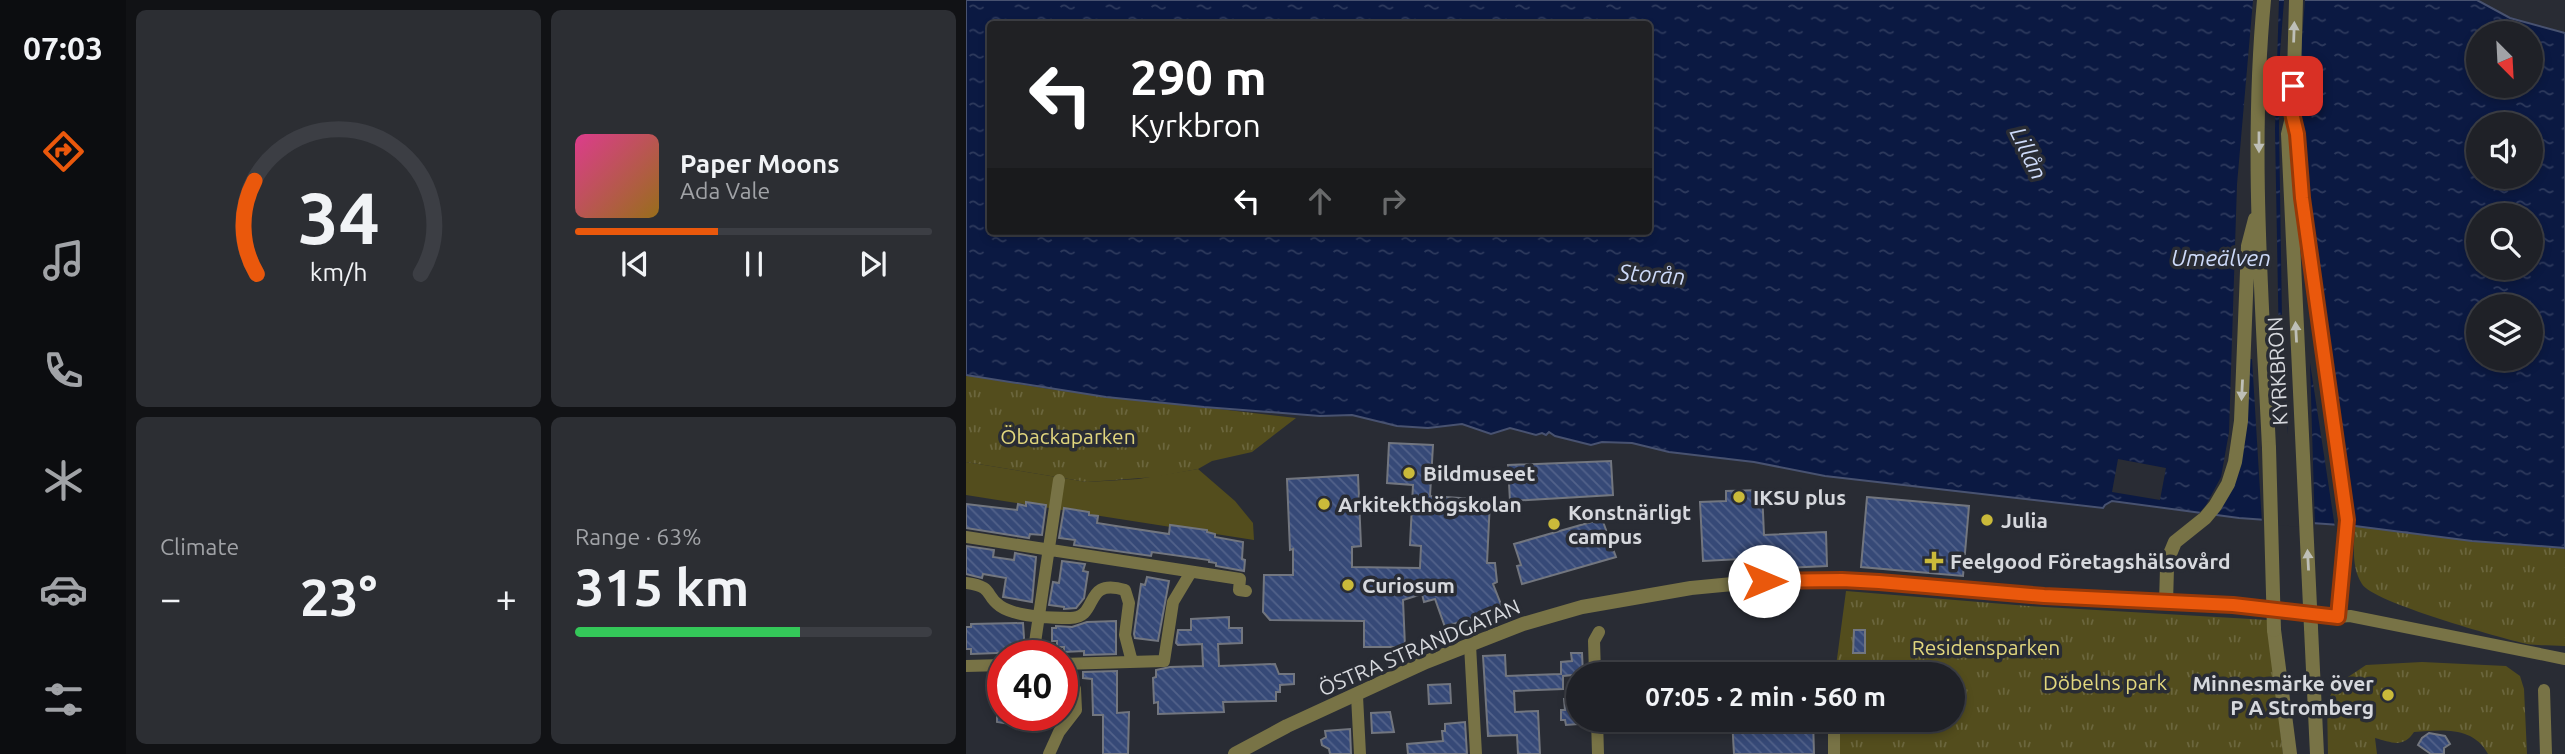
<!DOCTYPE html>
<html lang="en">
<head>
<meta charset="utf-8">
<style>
  :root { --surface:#1f2127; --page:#2c2e33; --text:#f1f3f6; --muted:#a1a3a7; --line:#3c3e44; --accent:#ea580c }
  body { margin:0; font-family:Ubuntu,sans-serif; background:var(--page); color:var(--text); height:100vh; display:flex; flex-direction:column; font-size:26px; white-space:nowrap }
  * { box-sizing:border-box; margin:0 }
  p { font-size:23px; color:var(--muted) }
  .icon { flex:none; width:38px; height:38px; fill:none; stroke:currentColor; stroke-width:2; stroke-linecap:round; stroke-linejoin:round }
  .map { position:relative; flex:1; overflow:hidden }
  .side { display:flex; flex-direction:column; gap:10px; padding:10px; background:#111215; width:840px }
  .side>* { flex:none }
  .hud { position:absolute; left:21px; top:21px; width:665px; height:214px; border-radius:7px; box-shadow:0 4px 10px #0003,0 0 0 2px var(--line); background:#202124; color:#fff; overflow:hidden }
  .needle { width:46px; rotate:156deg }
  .buttons { position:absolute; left:1500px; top:21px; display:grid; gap:14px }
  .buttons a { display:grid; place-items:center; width:77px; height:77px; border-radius:50%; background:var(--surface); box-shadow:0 4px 10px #0003,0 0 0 2px var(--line); font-size:35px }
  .speed { position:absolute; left:21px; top:640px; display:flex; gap:14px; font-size:35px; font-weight:700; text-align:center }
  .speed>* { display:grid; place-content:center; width:91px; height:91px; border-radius:50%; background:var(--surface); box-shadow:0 4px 10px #0003,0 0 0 2px var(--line); line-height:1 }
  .speed .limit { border:10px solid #d22; background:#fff; color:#111 }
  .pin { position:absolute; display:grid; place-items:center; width:60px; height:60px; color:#fff; margin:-30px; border-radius:14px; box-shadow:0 4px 10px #0006 }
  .me { position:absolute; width:77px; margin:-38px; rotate:90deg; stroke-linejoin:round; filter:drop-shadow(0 0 5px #0008) }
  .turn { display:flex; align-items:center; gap:24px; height:147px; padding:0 28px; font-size:32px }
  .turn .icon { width:91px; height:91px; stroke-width:2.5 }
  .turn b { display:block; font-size:49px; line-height:60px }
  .lanes { display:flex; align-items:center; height:66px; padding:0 28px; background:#0003; justify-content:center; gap:35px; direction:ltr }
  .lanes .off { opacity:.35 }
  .big { font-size:52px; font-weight:600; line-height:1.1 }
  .side .card { flex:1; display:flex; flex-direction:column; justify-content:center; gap:10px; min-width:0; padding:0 24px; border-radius:10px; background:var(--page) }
  .side .dial { align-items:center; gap:0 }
  .dial svg { height:182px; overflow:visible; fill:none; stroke:var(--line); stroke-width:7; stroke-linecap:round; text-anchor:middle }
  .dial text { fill:var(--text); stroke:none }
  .song { display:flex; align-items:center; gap:21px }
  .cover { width:84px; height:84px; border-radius:10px; background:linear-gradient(135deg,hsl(330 70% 55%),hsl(40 70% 35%)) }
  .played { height:7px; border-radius:4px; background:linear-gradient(90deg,var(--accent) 40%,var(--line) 40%) }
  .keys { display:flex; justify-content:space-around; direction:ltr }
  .heat { display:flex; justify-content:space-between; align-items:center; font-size:38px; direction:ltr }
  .charge { height:10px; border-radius:5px; background:linear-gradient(90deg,#34c759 63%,var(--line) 0) }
  .side .tiles { flex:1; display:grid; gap:10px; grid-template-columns:repeat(2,1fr) }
  .trip { position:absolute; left:600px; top:662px; width:399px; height:70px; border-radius:35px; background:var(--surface); box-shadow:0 4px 10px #0003,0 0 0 2px var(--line); font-weight:600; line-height:70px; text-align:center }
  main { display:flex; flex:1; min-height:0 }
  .tab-bar { display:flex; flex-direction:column; width:126px; justify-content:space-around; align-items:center; background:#0c0d10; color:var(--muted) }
  .tab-bar .icon { width:49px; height:49px }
  .tab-bar .active { color:var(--accent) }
  .tab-bar b { font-size:32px; color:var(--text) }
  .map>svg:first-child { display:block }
  .green { fill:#534d1d }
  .park { fill:url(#park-tufts) }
  .water { fill:url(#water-ripples); stroke:#485270; stroke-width:2; fill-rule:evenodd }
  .pier { fill:#292c34 }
  .building { fill:url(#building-back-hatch); stroke:#72767f; stroke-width:2 }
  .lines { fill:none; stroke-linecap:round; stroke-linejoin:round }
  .minor { stroke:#787346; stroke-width:12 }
  .tertiary { stroke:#787346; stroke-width:14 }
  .tertiary-bridge { stroke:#787346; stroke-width:14 }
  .oneway { fill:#bebfb7 }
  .route-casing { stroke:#983908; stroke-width:18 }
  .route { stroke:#ea580c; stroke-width:12 }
  .poi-dot { fill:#caba3a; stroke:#292c34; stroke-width:2.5 }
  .labels { text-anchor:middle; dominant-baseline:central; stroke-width:7; stroke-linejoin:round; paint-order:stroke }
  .street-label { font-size:21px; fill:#d6d8dd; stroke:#292c34 }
  .park-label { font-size:21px; fill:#e2d77e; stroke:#292c34 }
  .poi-label { font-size:21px; font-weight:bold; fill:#d6d8dd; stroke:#292c34; text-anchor:start }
  .water-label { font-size:23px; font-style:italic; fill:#cddaf9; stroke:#292c34 }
</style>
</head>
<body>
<main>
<nav class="tab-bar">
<b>07:03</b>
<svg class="icon active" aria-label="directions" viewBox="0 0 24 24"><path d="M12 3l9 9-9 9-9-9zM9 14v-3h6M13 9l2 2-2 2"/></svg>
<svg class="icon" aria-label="music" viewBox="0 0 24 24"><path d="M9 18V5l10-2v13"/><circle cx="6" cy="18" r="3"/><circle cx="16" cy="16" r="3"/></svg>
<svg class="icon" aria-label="phone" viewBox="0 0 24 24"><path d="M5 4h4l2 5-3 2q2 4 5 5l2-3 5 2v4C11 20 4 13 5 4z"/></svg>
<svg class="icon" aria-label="climate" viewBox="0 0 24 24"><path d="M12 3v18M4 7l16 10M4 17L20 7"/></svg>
<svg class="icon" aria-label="car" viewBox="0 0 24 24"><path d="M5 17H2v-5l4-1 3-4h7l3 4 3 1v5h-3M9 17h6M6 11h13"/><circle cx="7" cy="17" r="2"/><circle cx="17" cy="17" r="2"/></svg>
<svg class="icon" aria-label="filters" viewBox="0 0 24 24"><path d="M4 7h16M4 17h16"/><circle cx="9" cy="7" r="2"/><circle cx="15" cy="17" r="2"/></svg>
</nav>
<section class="side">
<div class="tiles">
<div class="card dial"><svg viewBox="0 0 100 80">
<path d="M14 69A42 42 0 1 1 86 69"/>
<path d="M14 69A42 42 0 0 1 13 28" stroke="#ea580c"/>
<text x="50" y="56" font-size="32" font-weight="700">34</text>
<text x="50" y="72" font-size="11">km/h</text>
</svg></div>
<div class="card">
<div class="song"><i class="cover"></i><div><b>Paper Moons</b><p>Ada Vale</p></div></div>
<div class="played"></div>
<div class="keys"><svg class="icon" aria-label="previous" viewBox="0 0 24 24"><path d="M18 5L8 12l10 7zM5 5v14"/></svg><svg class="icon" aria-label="pause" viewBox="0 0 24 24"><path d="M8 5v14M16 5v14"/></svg><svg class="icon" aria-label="next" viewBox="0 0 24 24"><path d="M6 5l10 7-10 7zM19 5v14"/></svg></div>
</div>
<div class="card"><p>Climate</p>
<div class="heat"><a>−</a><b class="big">23°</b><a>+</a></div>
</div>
<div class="card"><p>Range · 63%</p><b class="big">315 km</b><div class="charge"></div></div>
</div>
</section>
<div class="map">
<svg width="1599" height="754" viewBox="0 0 1599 754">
  <defs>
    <pattern id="park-tufts" width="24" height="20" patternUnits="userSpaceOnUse" patternTransform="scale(1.75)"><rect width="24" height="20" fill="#534d1d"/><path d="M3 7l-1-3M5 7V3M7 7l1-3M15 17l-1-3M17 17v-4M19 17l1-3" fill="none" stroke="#6b663d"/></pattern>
    <pattern id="water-ripples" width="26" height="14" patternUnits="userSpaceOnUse" patternTransform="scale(1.75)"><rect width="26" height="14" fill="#0b1942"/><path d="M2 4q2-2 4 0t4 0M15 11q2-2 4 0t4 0" fill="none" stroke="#2e3a5d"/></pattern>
    <pattern id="building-back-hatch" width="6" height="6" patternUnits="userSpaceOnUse" patternTransform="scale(1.75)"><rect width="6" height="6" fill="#364977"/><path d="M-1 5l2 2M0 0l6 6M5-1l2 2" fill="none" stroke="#52628a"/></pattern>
  </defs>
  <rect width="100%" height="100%" fill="#292c34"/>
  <path class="green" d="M0 462 121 482 172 479 232 469 269 501 287 523 288 540 0 495Z"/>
  <path class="park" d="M0 375 83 389 330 418 286 452 246 461 232 469 189 477 121 482 0 462Z
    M1389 526 1506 541 1599 548V646C1587 645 1573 646 1561 644 1535 638 1406 602 1396 584 1385 567 1388 545 1389 526Z
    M880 591 1062 606 1302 620 1317 754H868V719H987V674H869Z
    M1456 662 1540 666 1554 676 1558 689 1561 754H1522C1507 726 1476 730 1448 732 1437 749 1425 742 1409 738L1411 754H1362L1361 702 1370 685 1400 665Z"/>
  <path class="water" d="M0 0H1511L1544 18 1599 33V548L1506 541 1389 526 1273 518 1146 501 1139 505 1137 508 859 476 788 462 703 452 666 443 636 442 625 445 589 436 583 432 580 435 576 433 570 435 544 428 525 434 496 424 462 428 431 426 386 415 354 416 238 407 140 397 0 375ZM24 24H682V231H24ZM1512 33H1564V86H1512ZM1512 124H1564V177H1512ZM1512 215H1564V268H1512ZM1512 306H1564V359H1512Z"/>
  <path class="pier" d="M1287 0H1313L1309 129 1313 349 1322 434 1316 320 1313 127 1314 53 1318 0H1339L1335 52V154L1387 530 1369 528 1344 363 1349 528 1296 524 1286 359H1281L1259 501 1230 517 1240 505 1255 477 1263 432 1271 184Z
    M1152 459 1200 468 1194 500 1146 492Z"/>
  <path class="building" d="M423 443 467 445 464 496 524 500 521 563H529L531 582 527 584 536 607 479 627 469 599 458 602 456 594 437 600 439 647H398V621L304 620 297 612 298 575H327V549L324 550 321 479 392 475 395 546 386 547V567L454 568 455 546 444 545 447 485 421 483Z
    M645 461 647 495 544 501 542 465Z
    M796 490 798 535 860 532 861 566 775 570V559L737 561 734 502 760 501V491Z
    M901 497 1003 506 997 576 895 567Z
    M60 502 80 505 76 535 64 534 63 538 0 528V504L51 510 52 504 60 506Z
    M98 508 123 512V515L132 516 131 523 150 526 203 534 204 525 241 530V532L249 534V537L277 542 276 559 279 560 278 571 250 566V563L243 562V560L186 552 185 556 108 545 109 540 93 538Z
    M636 519 650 557 556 584 551 566 555 565 548 544Z
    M0 546 28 550 27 557 48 560 49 553 70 557 66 602 37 597 40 578 17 574 16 578 0 574Z
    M96 561 119 564 117 571 122 572 118 598 110 608 98 609V607L83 605 87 582 93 583Z
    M181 577 203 581 192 641 169 638 168 634 175 584 179 585Z
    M263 617V628H276V643L252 644 253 666 309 664 313 674H328V684L314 685V692H310V701L257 702 258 712 192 714V702L188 703 187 678 190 677V670L204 667 237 666 236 644 212 645 210 643 212 630H225V619Z
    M150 621V654L118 655V651L98 652V647H91V641H86V628H90V626L106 627 121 622Z
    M57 623 59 652 5 654V649H0V627H5V624Z
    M888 630H899V653H887Z
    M605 653H616L617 674 597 676V689L548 691 549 712 572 711 574 754H552L551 735 522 736 517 656 539 655 540 676 595 674V662L606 661Z
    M151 671V713L163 712 162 754H137V715H127L126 679 117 678V672Z
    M484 684 485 703 463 704 462 685Z
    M612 698V724L600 725 599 720H595V710H599L598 699Z
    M424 712 428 732 406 733 405 713Z
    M31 716H71L69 728 31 722Z
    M766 719H847L848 754H768Z
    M499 722 501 754H442L441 744 477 741 476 731H479V724Z
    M384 729 385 754H364L363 749 356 745 355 740 360 737 359 731Z
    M1463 733 1479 736 1484 744 1478 748V754H1465L1452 745 1456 738Z"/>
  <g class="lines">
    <path class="minor" d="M0 537 274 579 273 590 280 591
      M0 583C29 587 18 595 34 606 50 617 86 618 104 618 134 618 116 577 159 590L163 603 159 635 166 662
      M1372 617 1384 616 1599 659
      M504 645 510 754
      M67 656 93 480
      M96 664 198 661 207 602 225 572
      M0 666 37 665
      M629 674 628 641 633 632
      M1578 690 1580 754
      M391 696 394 754
      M631 719 632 754
      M83 754 93 732 110 710 109 689 100 673 99 664
      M868 754V719"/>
    <path class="tertiary" d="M1298 0C1284 148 1296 300 1303 448
      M1200 603 1201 568 1204 554 1209 542 1239 518 1249 506 1262 484 1269 462 1275 421 1282 246 1289 219
      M1345 628 1351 754
      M1308 630 1324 754
      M269 754 321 726 460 662 557 624 616 607 725 588 798 581 876 580 1078 596 1267 605 1372 617 1381 520 1336 198 1331 134 1327 113"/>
    <path class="tertiary-bridge" d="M1330 0 1327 113 1322 134 1345 628
      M1303 448 1308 630"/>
  </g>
  <defs><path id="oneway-solid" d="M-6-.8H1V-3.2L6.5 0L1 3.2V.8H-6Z" transform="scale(1.75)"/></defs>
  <g class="oneway">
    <use href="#oneway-solid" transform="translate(1328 32) rotate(-88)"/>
    <use href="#oneway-solid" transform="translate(1293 142) rotate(90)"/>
    <use href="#oneway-solid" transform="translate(1330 332) rotate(-93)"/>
    <use href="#oneway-solid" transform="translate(1276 390) rotate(93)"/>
    <use href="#oneway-solid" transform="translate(1342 560) rotate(-93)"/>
  </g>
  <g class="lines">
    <defs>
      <path id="route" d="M798 581 876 580 913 582 1078 596 1267 605 1372 617 1381 520 1336 198 1331 134 1326 113 1327 86"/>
    </defs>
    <use href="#route" class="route-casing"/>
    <use href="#route" class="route"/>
  </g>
  <g class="poi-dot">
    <circle cx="443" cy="473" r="7"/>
    <circle cx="773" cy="497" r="7"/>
    <circle cx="358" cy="504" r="7"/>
    <circle cx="1021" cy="520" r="7"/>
    <circle cx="588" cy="524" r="7"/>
    <path d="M964.5 550.5h7v7h7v7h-7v7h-7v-7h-7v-7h7z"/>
    <circle cx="382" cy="585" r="7"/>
    <circle cx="1422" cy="695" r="7"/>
  </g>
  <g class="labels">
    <g class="street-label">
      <text transform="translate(1311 371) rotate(-93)">KYRKBRON</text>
      <text transform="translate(453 647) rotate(-23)">ÖSTRA STRANDGATAN</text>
    </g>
    <g class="park-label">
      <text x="102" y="436">Öbackaparken</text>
      <text x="1020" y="647">Residensparken</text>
      <text x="1139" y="682">Döbelns park</text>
    </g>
    <g class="poi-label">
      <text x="457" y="473">Bildmuseet</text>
      <text x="787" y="497">IKSU plus</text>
      <text x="372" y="504">Arkitekthögskolan</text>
      <text x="602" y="512">Konstnärligt<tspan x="602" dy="24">campus</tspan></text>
      <text x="1035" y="520">Julia</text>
      <text x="984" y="561">Feelgood Företagshälsovård</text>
      <text x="396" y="585">Curiosum</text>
      <text x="1408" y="683" text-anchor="end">Minnesmärke över<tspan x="1408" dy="24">P A Stromberg</tspan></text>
    </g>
    <g class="water-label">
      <text transform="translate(1063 153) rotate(64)">Lillån</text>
      <text x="1255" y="257">Umeälven</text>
      <text transform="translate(686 274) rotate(4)">Storån</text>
    </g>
  </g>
</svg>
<div class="buttons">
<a><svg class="needle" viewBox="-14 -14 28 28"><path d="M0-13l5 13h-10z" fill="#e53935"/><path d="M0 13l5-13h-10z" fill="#a1a3a7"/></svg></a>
<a><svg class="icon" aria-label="sound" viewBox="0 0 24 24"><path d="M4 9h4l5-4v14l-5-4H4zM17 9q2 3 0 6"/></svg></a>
<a><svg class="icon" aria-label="search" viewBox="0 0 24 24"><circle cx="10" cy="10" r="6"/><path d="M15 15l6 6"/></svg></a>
<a><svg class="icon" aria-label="layers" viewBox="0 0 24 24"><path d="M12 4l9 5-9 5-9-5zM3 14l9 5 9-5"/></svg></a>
</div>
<div class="speed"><div class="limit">40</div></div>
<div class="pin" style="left:1327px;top:86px;background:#d93025"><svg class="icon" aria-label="arrive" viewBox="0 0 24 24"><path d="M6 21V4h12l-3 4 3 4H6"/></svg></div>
<svg class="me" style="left:798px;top:581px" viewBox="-20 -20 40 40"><circle r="19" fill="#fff"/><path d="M0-13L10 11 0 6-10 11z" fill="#ea580c"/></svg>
<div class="trip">07:05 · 2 min · 560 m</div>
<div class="hud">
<div class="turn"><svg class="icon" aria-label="left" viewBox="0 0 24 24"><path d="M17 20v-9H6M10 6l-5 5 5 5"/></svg><div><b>290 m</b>Kyrkbron</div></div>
<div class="lanes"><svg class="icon" aria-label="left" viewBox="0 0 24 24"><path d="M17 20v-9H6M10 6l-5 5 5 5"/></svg><svg class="icon off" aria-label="ahead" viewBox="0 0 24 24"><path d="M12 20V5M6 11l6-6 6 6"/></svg><svg class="icon off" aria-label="right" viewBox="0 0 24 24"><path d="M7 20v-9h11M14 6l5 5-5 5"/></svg></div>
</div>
</div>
</main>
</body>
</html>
